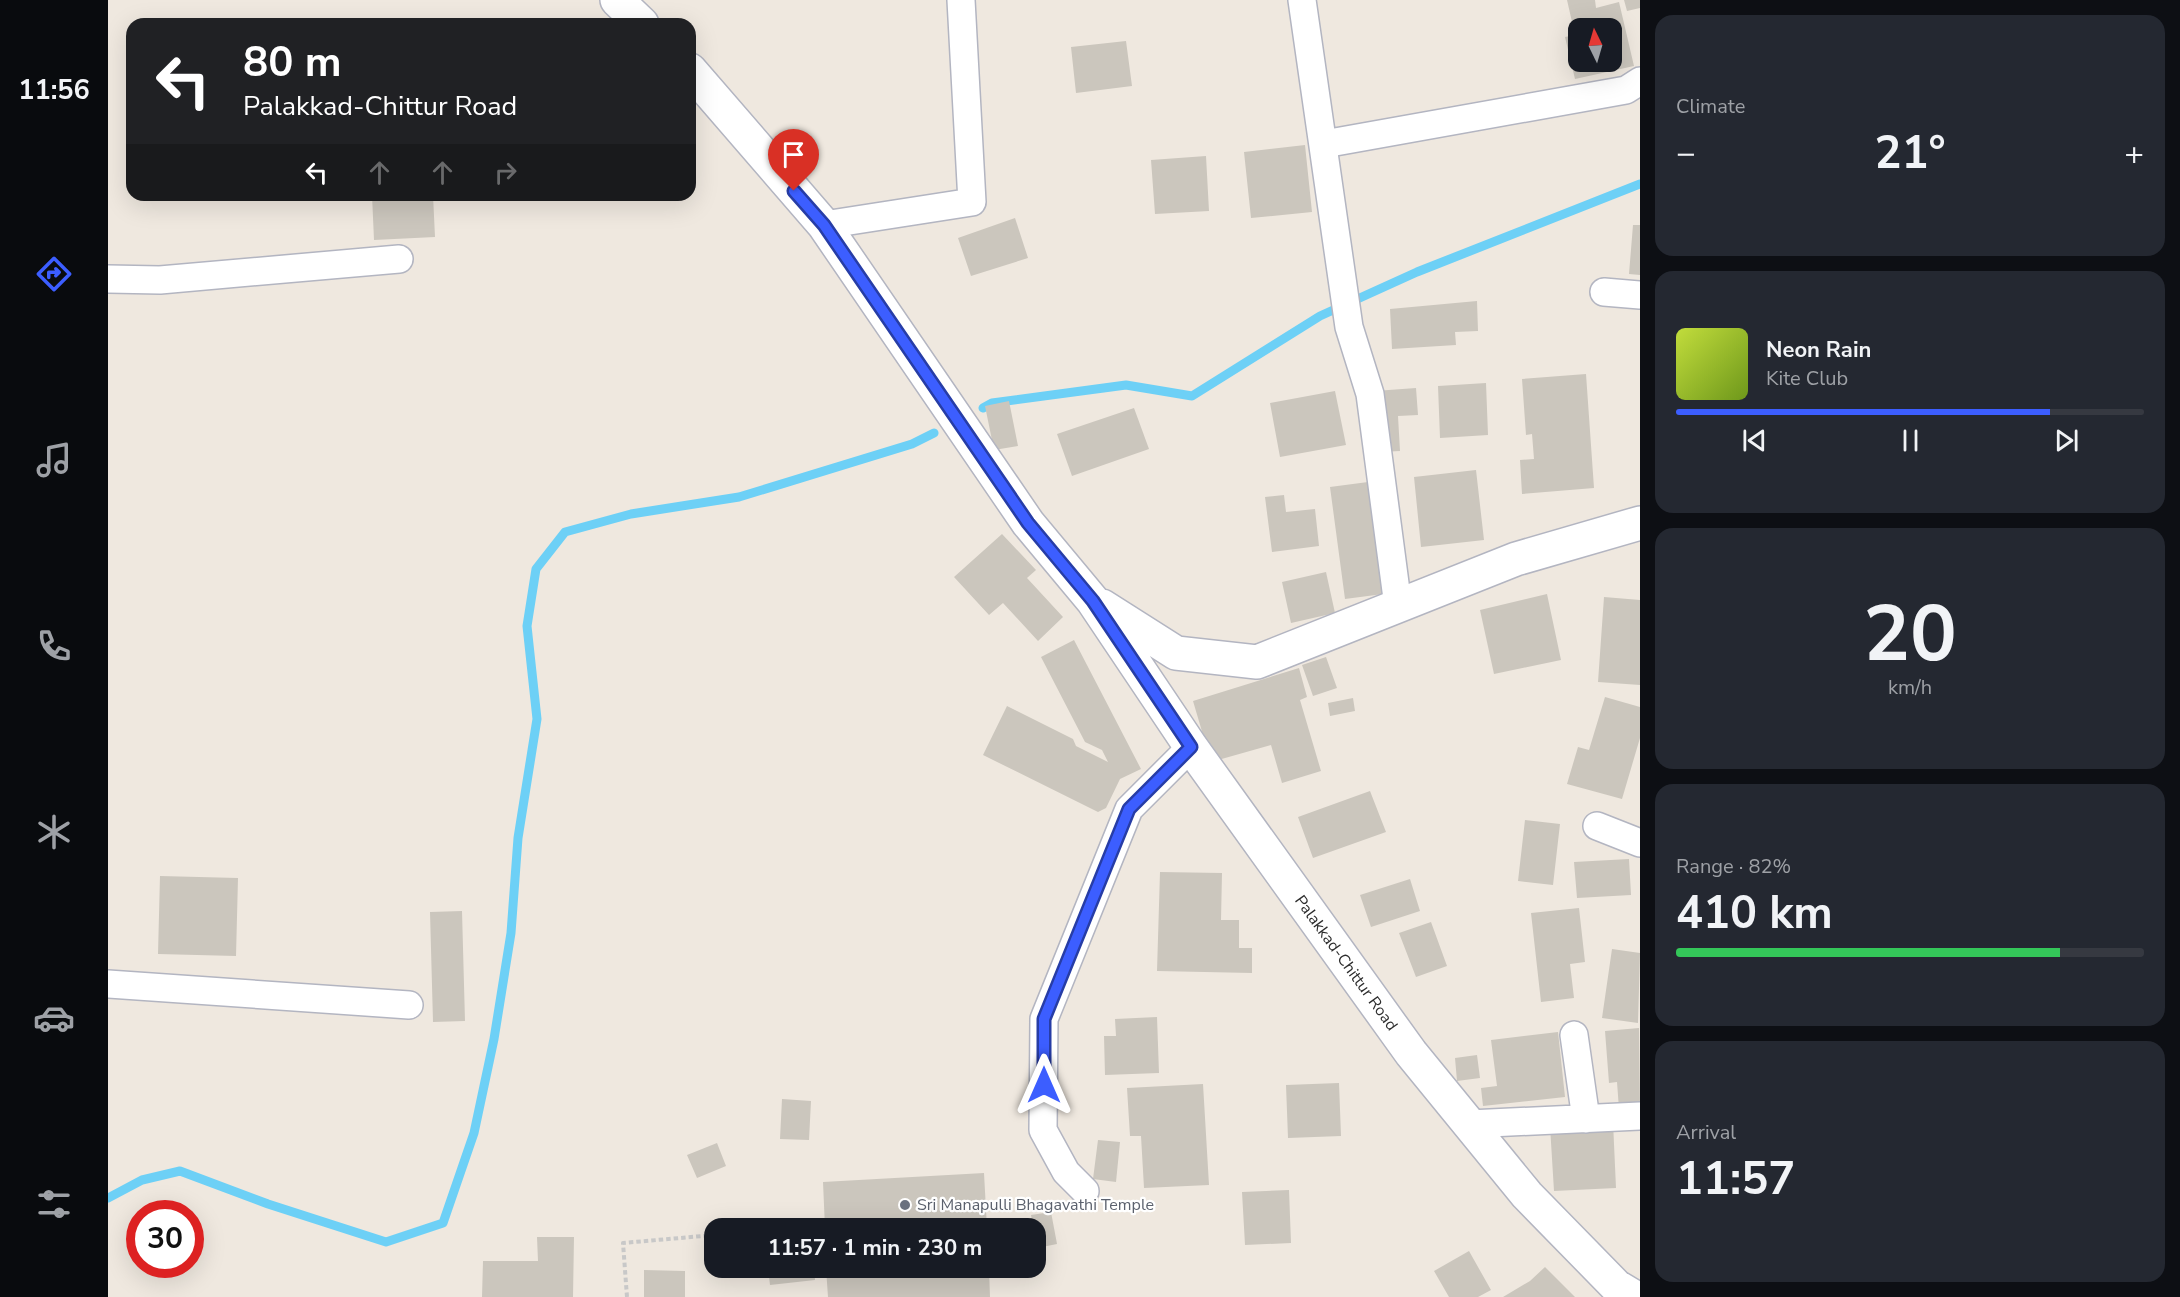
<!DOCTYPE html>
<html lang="en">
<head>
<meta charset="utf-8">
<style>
  :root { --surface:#171b24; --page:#242831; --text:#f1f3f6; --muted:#9ea1a6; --line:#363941; --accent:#3c5eff }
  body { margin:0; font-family:"Nunito Sans",sans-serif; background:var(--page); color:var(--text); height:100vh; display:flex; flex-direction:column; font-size:22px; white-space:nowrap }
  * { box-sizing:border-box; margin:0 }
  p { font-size:20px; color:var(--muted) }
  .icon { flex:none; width:33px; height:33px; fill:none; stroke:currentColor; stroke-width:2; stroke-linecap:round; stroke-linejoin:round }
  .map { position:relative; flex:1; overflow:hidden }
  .sheet { display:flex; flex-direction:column; gap:15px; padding:15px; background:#0d0f14; width:540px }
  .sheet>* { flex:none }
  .guide { position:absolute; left:18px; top:18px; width:570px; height:183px; border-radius:18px; box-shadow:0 6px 24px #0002; background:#202124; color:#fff; overflow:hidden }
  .needle { width:39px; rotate:355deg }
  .fabs { position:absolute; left:1460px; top:18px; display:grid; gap:12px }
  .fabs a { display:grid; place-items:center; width:54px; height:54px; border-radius:12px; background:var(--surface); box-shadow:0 6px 24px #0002; font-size:30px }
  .speed { position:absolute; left:18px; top:1200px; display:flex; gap:12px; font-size:30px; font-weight:700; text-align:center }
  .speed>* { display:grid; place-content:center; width:78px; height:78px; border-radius:50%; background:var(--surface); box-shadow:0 6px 24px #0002; line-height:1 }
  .speed .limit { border:9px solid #d22; background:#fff; color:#111 }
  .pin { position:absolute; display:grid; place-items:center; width:51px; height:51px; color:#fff; margin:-62px -26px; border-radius:50% 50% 50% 0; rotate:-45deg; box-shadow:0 0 6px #0007 }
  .pin .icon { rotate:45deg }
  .me { position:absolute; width:66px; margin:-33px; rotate:0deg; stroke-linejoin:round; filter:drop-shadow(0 0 4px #0008) }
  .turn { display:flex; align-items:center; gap:21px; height:126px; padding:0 18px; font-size:27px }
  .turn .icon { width:78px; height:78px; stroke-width:2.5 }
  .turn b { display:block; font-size:42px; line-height:51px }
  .lanes { display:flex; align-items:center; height:57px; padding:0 18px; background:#0003; justify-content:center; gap:30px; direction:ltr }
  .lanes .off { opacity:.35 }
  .big { font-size:45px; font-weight:700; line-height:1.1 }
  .sheet .widget { flex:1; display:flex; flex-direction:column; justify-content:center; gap:9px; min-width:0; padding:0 21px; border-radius:18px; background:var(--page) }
  .sheet .dial { align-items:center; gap:0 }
  .dial b { font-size:78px; line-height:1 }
  .song { display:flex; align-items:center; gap:18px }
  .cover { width:72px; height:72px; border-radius:9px; background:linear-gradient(135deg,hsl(70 70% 55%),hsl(80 70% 35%)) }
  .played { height:6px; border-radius:3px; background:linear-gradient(90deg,var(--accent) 80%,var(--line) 80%) }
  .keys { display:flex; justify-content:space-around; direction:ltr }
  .heat { display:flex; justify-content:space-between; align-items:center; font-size:33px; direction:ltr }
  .charge { height:9px; border-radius:4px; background:linear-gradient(90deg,#34c759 82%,var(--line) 0) }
  .trip { position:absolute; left:596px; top:1218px; width:342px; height:60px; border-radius:18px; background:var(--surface); box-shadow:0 6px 24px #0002; font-weight:700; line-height:60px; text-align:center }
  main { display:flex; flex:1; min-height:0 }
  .tabs { display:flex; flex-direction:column; width:108px; justify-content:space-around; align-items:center; background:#090b0e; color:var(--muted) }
  .tabs .icon { width:42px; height:42px }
  .tabs .selected { color:var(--accent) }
  .tabs b { font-size:27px; color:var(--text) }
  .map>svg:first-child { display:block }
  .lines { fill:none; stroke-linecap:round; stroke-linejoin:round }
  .stream { stroke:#6dd0f6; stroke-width:9 }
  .building { fill:#cbc6bd; fill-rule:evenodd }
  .street-casing { stroke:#b3b5c1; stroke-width:30 }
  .secondary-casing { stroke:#b3b5c1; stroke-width:36 }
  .path { stroke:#c8c8c8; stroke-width:4; stroke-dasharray:4.5 3; stroke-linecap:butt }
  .street { stroke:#fff; stroke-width:27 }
  .secondary { stroke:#fff; stroke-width:33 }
  .route-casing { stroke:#273da6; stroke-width:15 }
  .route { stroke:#3c5eff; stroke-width:10 }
  .worship-dot { fill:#6b7280; stroke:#fff; stroke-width:2 }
  .labels { text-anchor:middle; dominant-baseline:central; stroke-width:4.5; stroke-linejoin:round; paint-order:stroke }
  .street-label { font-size:16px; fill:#2d2d2d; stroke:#fff }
  .worship-label { font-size:16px; fill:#5b616d; stroke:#fff; text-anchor:start }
</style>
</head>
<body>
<main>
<nav class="tabs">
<b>11:56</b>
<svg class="icon selected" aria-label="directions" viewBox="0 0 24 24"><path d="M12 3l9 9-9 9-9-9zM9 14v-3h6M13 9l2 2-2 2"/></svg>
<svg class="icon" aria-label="music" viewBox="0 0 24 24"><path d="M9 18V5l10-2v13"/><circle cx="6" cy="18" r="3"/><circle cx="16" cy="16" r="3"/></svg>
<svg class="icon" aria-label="phone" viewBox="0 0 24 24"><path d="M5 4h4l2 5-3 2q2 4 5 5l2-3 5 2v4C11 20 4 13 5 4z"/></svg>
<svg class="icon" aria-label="climate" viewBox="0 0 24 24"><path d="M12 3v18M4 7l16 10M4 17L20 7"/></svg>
<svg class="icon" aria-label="car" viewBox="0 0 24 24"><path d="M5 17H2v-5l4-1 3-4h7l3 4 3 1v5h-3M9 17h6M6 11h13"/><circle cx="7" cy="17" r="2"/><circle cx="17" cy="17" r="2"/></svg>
<svg class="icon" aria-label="filters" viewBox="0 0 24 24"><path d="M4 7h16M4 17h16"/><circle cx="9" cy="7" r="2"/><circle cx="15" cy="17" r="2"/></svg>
</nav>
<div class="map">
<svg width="1532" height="1297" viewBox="0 0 1532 1297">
  <rect width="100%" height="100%" fill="#efe8df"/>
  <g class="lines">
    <path class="stream" d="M875 408 884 403 1018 385 1084 396 1212 316 1309 272 1532 184
      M0 1198 34 1180 72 1171 160 1204 278 1242 335 1223 366 1133 386 1039 403 933 410 838 429 719 419 626 428 569 457 532 523 514 631 497 804 444 826 433"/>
  </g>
  <path class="building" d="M1459 0H1487L1488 8 1511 2 1526 66 1467 79 1457 37 1467 35ZM1470 28H1503V62H1470Z
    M1516 0H1532V8L1519 11Z
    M1018 41 1024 86 968 93 963 47Z
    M1197 145 1204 212 1143 218 1136 152Z
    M1098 156 1101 211 1047 214 1043 160Z
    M264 195H325L327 237 266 240Z
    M907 218 920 258 863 276 850 238Z
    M1525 225H1532V275L1521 274Z
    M1369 301 1370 331 1347 332 1348 345 1284 349 1282 309Z
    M1478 374 1486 488 1414 494 1412 460 1426 459 1424 434 1418 435 1414 379Z
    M1378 383 1380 435 1332 438 1330 386Z
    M1308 388 1310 415 1290 416 1292 451 1272 452 1267 391Z
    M1227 391 1238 445 1172 457 1162 403Z
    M901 401 910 446 886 450 877 406Z
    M1026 408 1041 449 964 476 949 434Z
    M1368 470 1376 540 1313 547 1306 477Z
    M1260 482 1275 594 1237 599 1222 487Z
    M1176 495 1178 512 1207 509 1211 546 1164 552 1157 497Z
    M894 534 928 570 919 578 955 617 930 641 895 603 881 615 846 577Z
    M1218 572 1227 613 1183 623 1174 582Z
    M1439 594 1453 660 1386 674 1372 610Z
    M1496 597 1532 600V685L1490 682Z
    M966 640 1033 769 1012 779 998 808 990 812 875 755 899 706 965 739 968 746 1000 762 994 750 977 742 933 657Z
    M1218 657 1229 688 1205 696 1194 665Z
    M1191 668 1199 697 1192 700 1213 771 1174 783 1163 745 1103 762 1085 701Z
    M1497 697 1532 707V738L1514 799 1459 784 1470 747 1481 750Z
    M1245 698 1247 711 1222 716 1220 703Z
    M1262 791 1278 832 1205 858 1190 817Z
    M1417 820 1452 824 1445 885 1410 881Z
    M1521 859 1523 895 1469 898 1466 862Z
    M1052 872 1114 873 1113 920H1131V948H1144V973L1049 971Z
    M52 876 130 878 128 956 50 954Z
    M1302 879 1312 911 1263 927 1252 895Z
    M1471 908 1477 962 1462 964 1466 998 1433 1002 1423 913Z
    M354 911 357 1021 325 1022 322 912Z
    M1323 922 1339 966 1308 977 1291 933Z
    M1504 949 1532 953 1530 1023 1494 1018Z
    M1049 1017 1051 1073 997 1075 996 1036H1008L1007 1019Z
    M1531 1028 1532 1108 1511 1109 1509 1082 1501 1083 1497 1031Z
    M1450 1032 1457 1097 1375 1106 1373 1088 1389 1086 1383 1040Z
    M1369 1055 1372 1078 1349 1081 1347 1058Z
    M1231 1083 1233 1136 1180 1138 1178 1085Z
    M1095 1084 1101 1185 1036 1188 1033 1136H1022L1019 1088Z
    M674 1099 703 1101 701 1140 672 1139Z
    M1505 1122 1508 1188 1446 1191 1442 1126Z
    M990 1140 1012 1142 1008 1182 985 1179Z
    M609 1143 618 1166 589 1178 579 1155Z
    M876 1173 879 1228H717L715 1182Z
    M1181 1190 1183 1243 1137 1245 1134 1192Z
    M943 1212 949 1244 929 1248 923 1215Z
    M702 1224V1228H668L667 1227Z
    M429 1237H466L465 1297H374L375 1261H430Z
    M1361 1251 1383 1290 1370 1297H1341L1326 1271Z
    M1437 1267 1467 1297H1395L1422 1281Z
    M660 1268H706L707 1280 662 1285Z
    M718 1268H881L882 1297H720Z
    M536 1270 577 1271V1297H536Z"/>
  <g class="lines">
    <defs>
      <path id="street" d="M1194 0 1241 327 1262 394 1290 606
        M1216 144 1518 90 1532 81
        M716 225 864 202 853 0
        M0 279 52 280 291 259
        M1496 292 1532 295
        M1489 826 1532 843
        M0 984 301 1005
        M1466 1035 1478 1119
        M1361 1124 1532 1116
        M977 1191 958 1172 935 1130 936 1019 1021 809 1083 747"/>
      <path id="secondary" d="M509 0 534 24
        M582 70 716 225 920 523 985 601 1083 747 1303 1053 1419 1195 1508 1286 1526 1297
        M994 606 1068 653 1149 662 1408 559 1532 523"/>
    </defs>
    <use href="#street" class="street-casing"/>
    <use href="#secondary" class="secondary-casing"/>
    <path class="path" d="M519 1297 515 1243 606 1235"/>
    <use href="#street" class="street"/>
    <use href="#secondary" class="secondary"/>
  </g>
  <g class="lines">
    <defs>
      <path id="route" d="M686 191 716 225 920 523 985 601 1083 747 1021 809 936 1019V1085"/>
    </defs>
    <use href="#route" class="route-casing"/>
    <use href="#route" class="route"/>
  </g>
  <circle class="worship-dot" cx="797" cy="1205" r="6"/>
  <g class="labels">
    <g class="street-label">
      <text transform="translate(1238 963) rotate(54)">Palakkad-Chittur Road</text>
    </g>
    <g class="worship-label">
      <text x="809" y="1205">Sri Manapulli Bhagavathi Temple</text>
    </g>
  </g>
</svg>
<div class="fabs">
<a><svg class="needle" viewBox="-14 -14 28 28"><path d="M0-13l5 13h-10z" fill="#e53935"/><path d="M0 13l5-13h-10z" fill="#9ea1a6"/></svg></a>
</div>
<div class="speed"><div class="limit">30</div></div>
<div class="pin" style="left:686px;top:191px;background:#d93025"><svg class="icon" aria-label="arrive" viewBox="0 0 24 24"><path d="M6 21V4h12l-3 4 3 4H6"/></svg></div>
<svg class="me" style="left:936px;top:1085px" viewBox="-20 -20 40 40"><path d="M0-17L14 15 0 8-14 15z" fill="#3c5eff" stroke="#fff" stroke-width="4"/></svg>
<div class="trip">11:57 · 1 min · 230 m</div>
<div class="guide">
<div class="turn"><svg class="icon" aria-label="left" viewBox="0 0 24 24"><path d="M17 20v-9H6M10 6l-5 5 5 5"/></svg><div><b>80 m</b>Palakkad-Chittur Road</div></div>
<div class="lanes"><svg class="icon" aria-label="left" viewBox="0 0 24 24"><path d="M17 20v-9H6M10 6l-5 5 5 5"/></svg><svg class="icon off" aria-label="ahead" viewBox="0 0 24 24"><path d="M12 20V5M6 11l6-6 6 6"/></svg><svg class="icon off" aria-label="ahead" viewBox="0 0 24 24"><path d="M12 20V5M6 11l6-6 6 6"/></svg><svg class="icon off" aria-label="right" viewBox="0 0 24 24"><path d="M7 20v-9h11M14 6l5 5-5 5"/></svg></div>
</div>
</div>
<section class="sheet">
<div class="widget"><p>Climate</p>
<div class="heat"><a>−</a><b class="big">21°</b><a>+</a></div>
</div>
<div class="widget">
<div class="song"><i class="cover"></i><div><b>Neon Rain</b><p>Kite Club</p></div></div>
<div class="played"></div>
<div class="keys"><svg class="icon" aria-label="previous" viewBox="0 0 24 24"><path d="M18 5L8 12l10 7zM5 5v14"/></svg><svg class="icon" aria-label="pause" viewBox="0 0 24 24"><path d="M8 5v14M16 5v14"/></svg><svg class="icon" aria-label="next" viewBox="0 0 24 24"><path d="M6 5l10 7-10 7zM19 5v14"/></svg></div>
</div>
<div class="widget dial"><b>20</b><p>km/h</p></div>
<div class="widget"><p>Range · 82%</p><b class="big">410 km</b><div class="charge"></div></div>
<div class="widget"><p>Arrival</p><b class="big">11:57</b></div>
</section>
</main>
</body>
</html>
